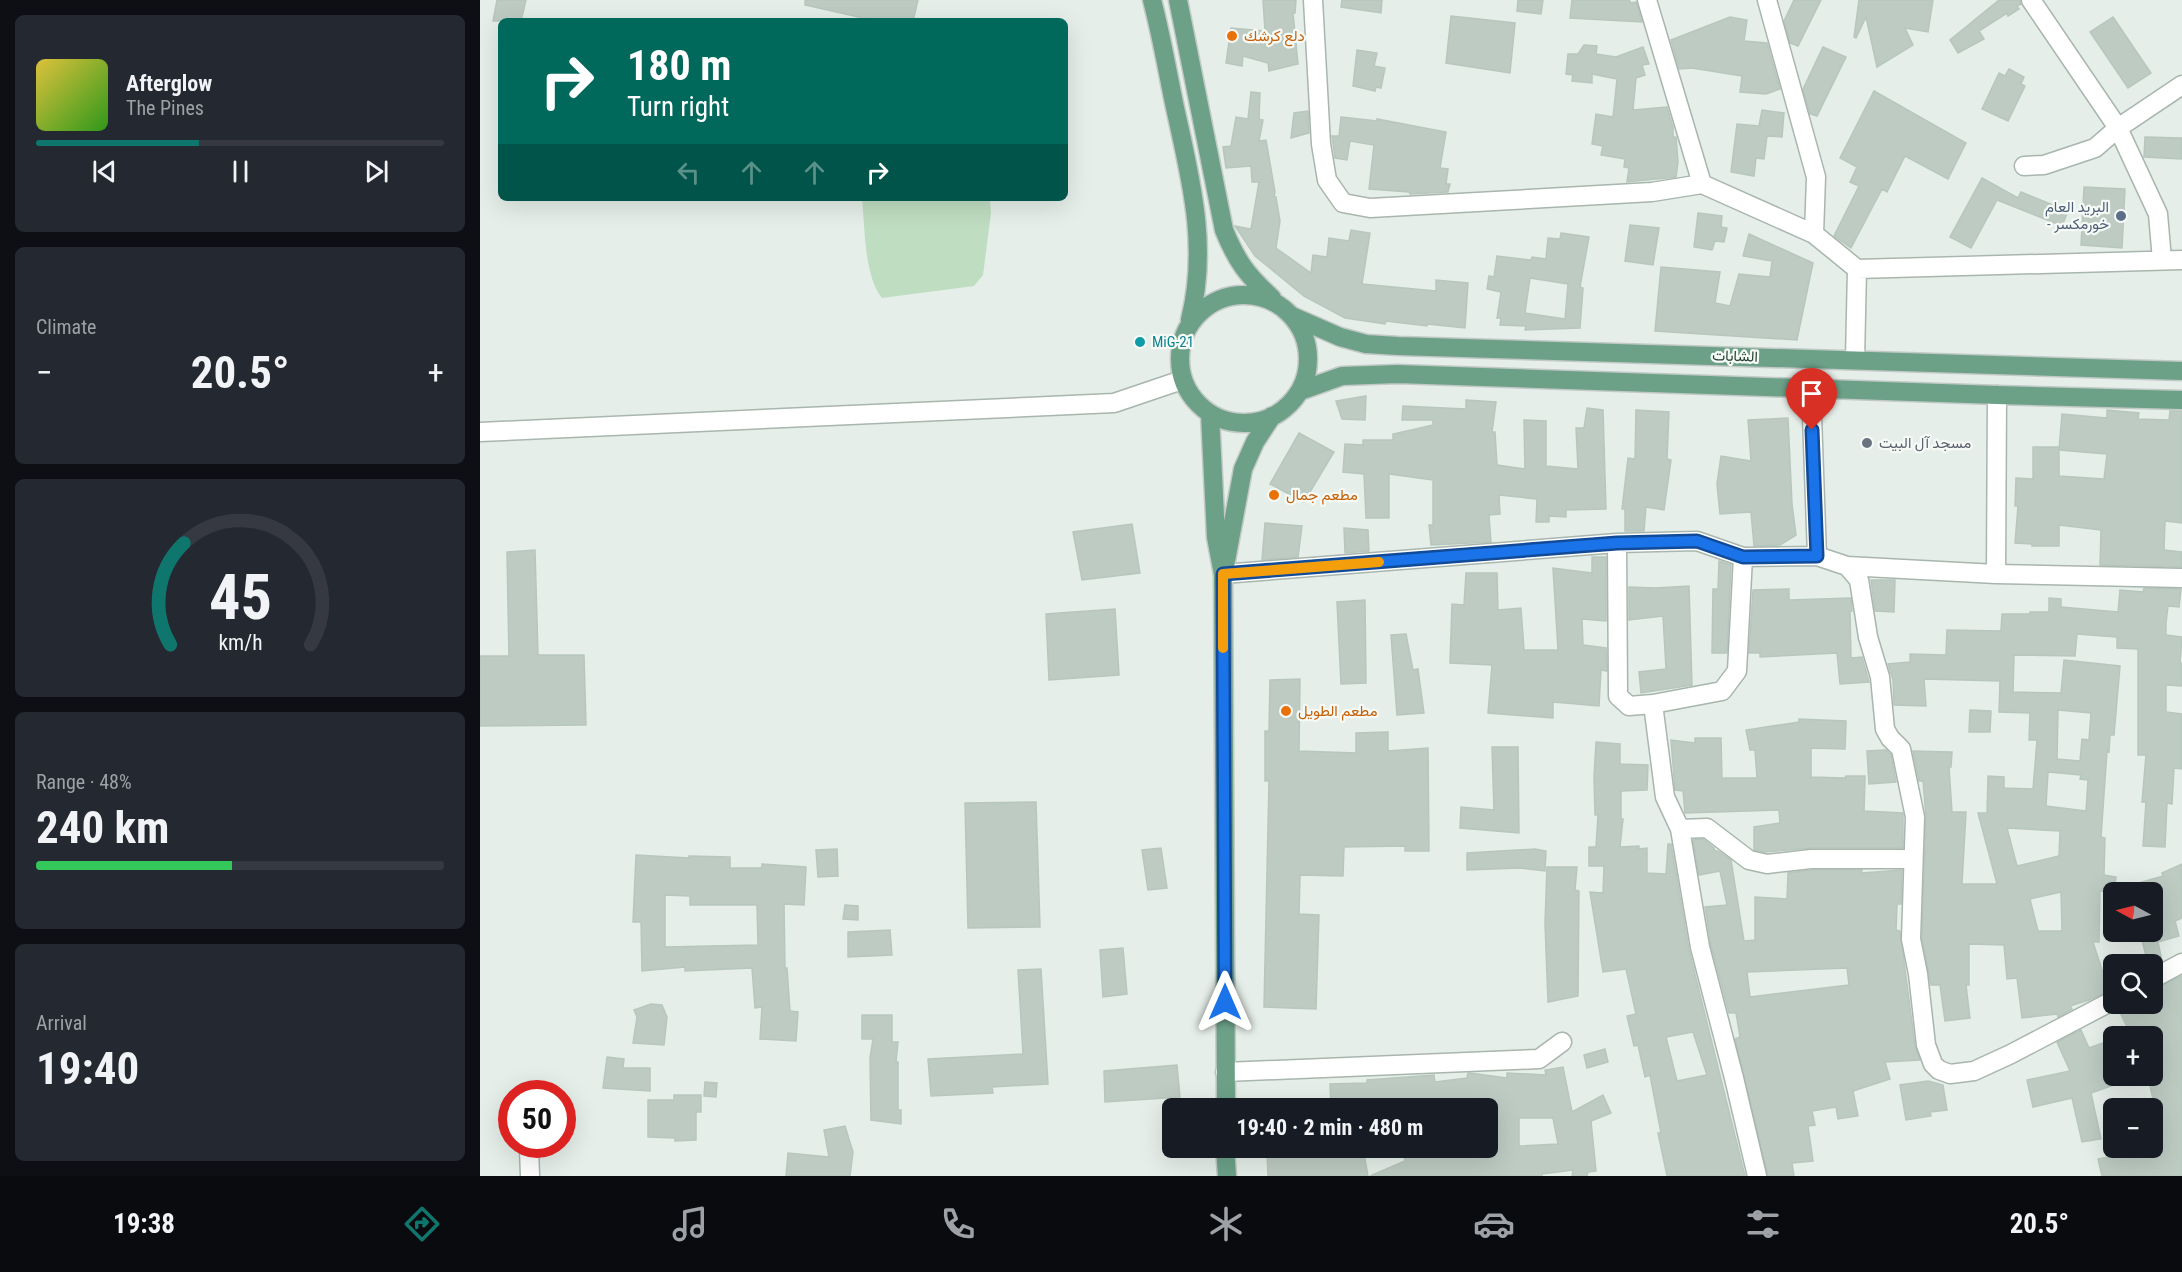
<!DOCTYPE html>
<html lang="en">
<head>
<meta charset="utf-8">
<style>
  :root { --surface:#171b24; --page:#242831; --text:#f1f3f6; --muted:#9ea1a6; --line:#363941; --accent:#0f766e }
  body { margin:0; font-family:"Roboto Condensed",Vazirmatn,sans-serif; background:var(--page); color:var(--text); height:100vh; display:flex; flex-direction:column; font-size:22px; white-space:nowrap }
  * { box-sizing:border-box; margin:0 }
  p { font-size:20px; color:var(--muted) }
  .icon { flex:none; width:33px; height:33px; fill:none; stroke:currentColor; stroke-width:2; stroke-linecap:round; stroke-linejoin:round }
  .map { position:relative; flex:1; overflow:hidden }
  .drawer { display:flex; flex-direction:column; gap:15px; padding:15px; background:#0d0f14; width:480px }
  .drawer>* { flex:none }
  .top-card { position:absolute; left:18px; top:18px; width:570px; height:183px; border-radius:9px; box-shadow:0 6px 24px #0002; background:#00695c; color:#fff; overflow:hidden }
  .needle { width:39px; rotate:277deg }
  .buttons { position:absolute; left:1623px; top:882px; display:grid; gap:12px }
  .buttons a { display:grid; place-items:center; width:60px; height:60px; border-radius:9px; background:var(--surface); box-shadow:0 6px 24px #0002; font-size:30px }
  .speed { position:absolute; left:18px; top:1080px; display:flex; gap:12px; font-size:30px; font-weight:700; text-align:center }
  .speed>* { display:grid; place-content:center; width:78px; height:78px; border-radius:50%; background:var(--surface); box-shadow:0 6px 24px #0002; line-height:1 }
  .speed .limit { border:9px solid #d22; background:#fff; color:#111 }
  .pin { position:absolute; display:grid; place-items:center; width:51px; height:51px; color:#fff; margin:-62px -26px; border-radius:50% 50% 50% 0; rotate:-45deg; box-shadow:0 0 6px #0007 }
  .pin .icon { rotate:45deg }
  .me { position:absolute; width:66px; margin:-33px; rotate:0deg; stroke-linejoin:round; filter:drop-shadow(0 0 4px #0008) }
  .turn { display:flex; align-items:center; gap:21px; height:126px; padding:0 30px; font-size:27px }
  .turn .icon { width:78px; height:78px; stroke-width:2.5 }
  .turn b { display:block; font-size:42px; line-height:51px }
  .lanes { display:flex; align-items:center; height:57px; padding:0 30px; background:#0003; justify-content:center; gap:30px; direction:ltr }
  .lanes .off { opacity:.35 }
  .big { font-size:45px; font-weight:700; line-height:1.1 }
  .drawer .tile { flex:1; display:flex; flex-direction:column; justify-content:center; gap:9px; min-width:0; padding:0 21px; border-radius:9px; background:var(--page) }
  .drawer .dial { align-items:center; gap:0 }
  .dial svg { height:156px; overflow:visible; fill:none; stroke:var(--line); stroke-width:7; stroke-linecap:round; text-anchor:middle }
  .dial text { fill:var(--text); stroke:none }
  .song { display:flex; align-items:center; gap:18px }
  .cover { width:72px; height:72px; border-radius:9px; background:linear-gradient(135deg,hsl(50 70% 55%),hsl(110 70% 35%)) }
  .played { height:6px; border-radius:3px; background:linear-gradient(90deg,var(--accent) 40%,var(--line) 40%) }
  .keys { display:flex; justify-content:space-around; direction:ltr }
  .heat { display:flex; justify-content:space-between; align-items:center; font-size:33px; direction:ltr }
  .charge { height:9px; border-radius:4px; background:linear-gradient(90deg,#34c759 48%,var(--line) 0) }
  .trip { position:absolute; left:682px; top:1098px; width:336px; height:60px; border-radius:9px; background:var(--surface); box-shadow:0 6px 24px #0002; font-weight:700; line-height:60px; text-align:center }
  .dock { display:flex; height:96px; justify-content:space-around; align-items:center; background:#090b0e; color:var(--muted) }
  .dock .icon { width:42px; height:42px }
  .dock .active { color:var(--accent) }
  .dock b { font-size:27px; color:var(--text) }
  main { display:flex; flex:1; min-height:0 }
  .map>svg:first-child { display:block }
  .green { fill:#bfddc1 }
  .building { fill:#bdcbc3; stroke:#b8c7bd; stroke-width:1.5; fill-rule:evenodd }
  .lines { fill:none; stroke-linecap:round; stroke-linejoin:round }
  .minor-casing { stroke:#a8b6ae; stroke-width:21 }
  .major-casing { stroke:#c2c9c6; stroke-width:21 }
  .minor { stroke:#fff; stroke-width:18 }
  .major { stroke:#6ca188; stroke-width:18 }
  .route-casing { stroke:#114b97; stroke-width:15 }
  .route { stroke:#1a73e8; stroke-width:10 }
  .slow { stroke:#f59e0b; stroke-width:10 }
  .food-dot { fill:#e8710a; stroke:#f6faf7; stroke-width:2 }
  .service-dot { fill:#5c6f8a; stroke:#f6faf7; stroke-width:2 }
  .culture-dot { fill:#0f9aa8; stroke:#f6faf7; stroke-width:2 }
  .worship-dot { fill:#6b7280; stroke:#f6faf7; stroke-width:2 }
  .labels { text-anchor:middle; dominant-baseline:central; stroke-width:4.5; stroke-linejoin:round; paint-order:stroke }
  .food-label { font-size:15px; fill:#c56008; stroke:#f6faf7; text-anchor:start }
  .service-label { font-size:15px; fill:#4e5e75; stroke:#f6faf7; text-anchor:end }
  .culture-label { font-size:15px; fill:#0d838f; stroke:#f6faf7; text-anchor:start }
  .street-label { font-size:15px; fill:#253f32; stroke:#f6faf7 }
  .worship-label { font-size:15px; fill:#5b616d; stroke:#f6faf7; text-anchor:start }
</style>
</head>
<body>
<main>
<section class="drawer">
<div class="tile">
<div class="song"><i class="cover"></i><div><b>Afterglow</b><p>The Pines</p></div></div>
<div class="played"></div>
<div class="keys"><svg class="icon" aria-label="previous" viewBox="0 0 24 24"><path d="M18 5L8 12l10 7zM5 5v14"/></svg><svg class="icon" aria-label="pause" viewBox="0 0 24 24"><path d="M8 5v14M16 5v14"/></svg><svg class="icon" aria-label="next" viewBox="0 0 24 24"><path d="M6 5l10 7-10 7zM19 5v14"/></svg></div>
</div>
<div class="tile"><p>Climate</p>
<div class="heat"><a>−</a><b class="big">20.5°</b><a>+</a></div>
</div>
<div class="tile dial"><svg viewBox="0 0 100 80">
<path d="M14 69A42 42 0 1 1 86 69"/>
<path d="M14 69A42 42 0 0 1 21 17" stroke="#0f766e"/>
<text x="50" y="56" font-size="32" font-weight="700">45</text>
<text x="50" y="72" font-size="11">km/h</text>
</svg></div>
<div class="tile"><p>Range · 48%</p><b class="big">240 km</b><div class="charge"></div></div>
<div class="tile"><p>Arrival</p><b class="big">19:40</b></div>
</section>
<div class="map">
<svg width="1702" height="1176" viewBox="0 0 1702 1176">
  <rect width="100%" height="100%" fill="#e5eee8"/>
  <path class="green" d="M382 198H510L511 213 503 275 494 286 402 298C384 276 385 227 382 198Z"/>
  <path class="building" d="M17 0H46L41 21H13Z
    M325 0H438L433 21H396L325 5Z
    M783 0H816L815 13H813L818 64 789 71 788 63 763 56 762 66 746 63 751 28 785 31Z
    M862 0H902L901 13 861 7Z
    M1038 0H1063L1061 14 1037 11Z
    M1092 0H1149L1151 3 1156 2 1162 22 1090 18Z
    M1314 0H1341L1318 46 1310 43 1304 21Z
    M1379 0H1453L1448 32 1425 28 1433 45 1397 67 1386 17 1376 38 1374 37Z
    M1519 0H1540L1541 4 1537 6 1539 9 1528 16 1527 13 1499 31 1504 39 1478 53 1470 40Z
    M971 16 1035 23 1030 73 966 63Z
    M1250 17 1267 20 1264 41 1287 43 1300 89 1286 94 1260 92 1262 76 1212 68 1199 69 1191 40Z
    M1633 17 1671 73 1648 88 1610 32Z
    M1104 45 1117 46 1116 54 1136 57 1163 47 1169 64 1162 65 1165 75 1156 78 1153 110 1187 107 1193 127V137H1196L1198 162 1196 177 1147 182 1149 168 1144 167 1145 159 1121 155 1123 146 1112 144 1116 114 1133 117 1137 79 1112 74V83L1092 81 1093 75 1086 74 1088 54H1098Z
    M1343 47 1366 57 1337 116 1330 114 1323 89Z
    M877 50 897 53 894 66 905 68 901 88 896 87 895 91 873 86Z
    M1529 69 1544 77 1541 84 1545 86 1528 121 1502 109 1519 73 1525 76Z
    M1394 91 1486 143 1468 179 1425 156 1407 192 1402 189 1371 248 1354 236 1379 186 1370 182 1377 167 1360 158Z
    M771 92 780 93 779 119 783 120 779 141 786 140 795 192 794 197H796L800 221 796 248 831 273 833 255 847 257 849 238 869 241 871 230 890 233 882 284 956 291V280L988 283 985 328 947 324V326L906 321 905 324 865 318 824 296 775 256 755 226 771 229 779 182H772L771 166 746 168 743 147 751 146 756 117 768 119Z
    M1282 110 1304 113 1302 137 1287 136 1284 159 1276 158 1274 176 1251 172 1257 124 1279 126Z
    M828 111 829 133 811 138 814 113Z
    M861 117 897 121V119L966 132 960 168 968 169 966 184H970L968 192 930 194 929 192 889 189 894 145 870 141 867 160 855 158 852 136H859Z
    M1665 137 1702 138V159L1664 157Z
    M1502 178 1538 198 1541 192 1588 211 1582 226 1517 200 1491 248 1470 237Z
    M1604 187 1645 189 1642 248 1601 245Z
    M1218 213 1242 216 1241 227 1247 228 1244 242 1235 241 1232 250 1214 247Z
    M1150 225 1179 228 1173 265 1145 261Z
    M1081 233 1109 237 1100 287 1103 288 1100 328 1045 330 1046 326 1020 325 1021 318H1017L1021 292 1007 289 1009 276 1014 277 1017 256 1051 260 1052 257 1066 259 1068 238 1080 239ZM1050 278 1088 284 1085 319 1045 313Z
    M1269 234 1333 263 1317 340 1175 331 1181 267 1240 272 1235 303 1250 306 1259 274 1290 277 1292 261 1263 256Z
    M886 396 885 420 862 419 856 401Z
    M986 400 1016 402 1012 432H1015L1017 465 1045 469 1044 420 1066 421V466L1098 469 1096 428H1104L1107 408 1123 410 1126 509 1086 510V517L1069 516V522H1056L1057 499 1019 495 1020 514 1009 515 1011 542 951 545 949 525H953V480L909 474V518H886L884 474 863 472 865 444 883 445V440H913V434L953 425V420H922L923 406 986 409Z
    M1156 410 1189 412 1187 459 1191 460 1184 510 1166 507 1164 531H1145V509H1142L1148 458 1155 459Z
    M1627 410 1659 413 1658 419 1689 420 1690 411H1702V523L1685 521 1684 550 1702 552V567L1620 565 1621 530 1579 525V546H1552V544L1535 543 1538 506H1535L1536 478 1553 479V447H1579V476L1624 479 1627 454 1579 450 1582 414 1627 418Z
    M1308 418 1312 504 1316 535 1300 545 1274 546 1271 512 1240 514 1237 484 1241 456 1271 461 1268 420Z
    M819 433 854 452 824 502 790 484Z
    M785 523 822 526 818 557 782 560Z
    M652 524 660 573 602 580 593 532Z
    M864 528 888 530 889 551 865 553Z
    M55 550 58 655H104L106 725 0 726V656H29L27 552Z
    M1112 557H1126V621L1102 619 1103 645 1126 648 1127 671 1121 670 1119 706 1073 702V718L1008 713 1012 665 970 663 972 604 984 605 986 573H1017L1018 610 1041 608 1044 650H1078L1073 568 1112 573Z
    M1239 561 1251 565 1247 653H1232L1233 589H1238Z
    M1391 580H1415L1414 612 1395 611Z
    M1209 586 1212 685 1161 693 1159 672 1186 669 1183 616 1149 620V587L1175 588Z
    M1664 588 1701 589 1699 607 1688 606 1686 623V635L1702 637 1700 663H1702V686L1686 685V712L1702 714V769L1694 768 1692 804 1687 803 1685 847 1663 846 1666 802H1662L1666 755H1658V649L1637 648V637L1597 634 1595 656 1534 655 1533 692 1581 693 1584 660 1640 666 1634 735H1630L1629 752 1627 751 1621 837 1625 838 1624 875 1636 877 1634 893 1620 891 1619 942H1613L1623 973 1634 969V989L1609 1000 1590 1006 1592 1009 1578 1017 1577 1014 1542 1018 1537 978 1527 979 1524 945 1489 944V985H1486L1490 1018 1465 1021 1460 985H1451L1442 938 1446 817 1443 781H1439L1433 751 1472 752 1471 767H1469L1472 812H1486L1482 884H1517L1498 813H1507L1508 776 1524 777V788L1553 789 1557 740H1549L1550 713 1519 712 1520 681 1444 679 1446 706 1414 705 1413 680 1408 664 1430 662V654L1466 655 1467 630 1521 631 1522 614H1550V612H1569V598L1581 599V607L1638 612 1640 590 1663 592ZM1578 710 1611 713 1609 740 1602 739 1600 761 1577 759ZM1568 772 1601 775 1600 779 1608 780 1606 811 1566 806ZM1527 828 1580 831 1579 856 1537 866ZM1581 892 1582 931H1558L1550 899Z
    M1309 589V600L1371 598 1372 611H1370L1371 658 1382 657 1389 682 1360 684 1357 653 1280 657V653H1269L1273 590Z
    M885 600 886 683 861 684 857 602Z
    M635 609 639 675 569 680 566 614Z
    M926 634 933 670 938 669 944 713 917 715 911 635Z
    M820 679 819 751 876 753V733L908 732V751L948 748 949 851H925V846L864 847 863 876 820 875 819 914 839 915 836 1009 784 1007 789 781H785V731H789L790 680Z
    M1490 710 1511 711 1510 732H1489Z
    M1319 719 1366 721 1365 749 1331 748V777L1365 778 1366 776H1385L1384 811 1423 813V848H1331L1284 852 1274 850V827L1300 823 1299 810 1205 813 1203 791 1195 790 1191 740 1215 743V738H1241L1242 778H1277L1275 750H1270L1266 730 1319 722Z
    M1116 742 1140 744V764L1168 765 1167 790 1141 791V819H1143L1140 847 1159 846V849L1167 848V873L1186 874 1188 844H1191L1209 950 1265 1176H1187L1178 1133H1181L1170 1075 1165 1077 1158 1045 1154 1046 1147 1016 1156 1014 1146 969 1123 972 1110 892 1123 893 1124 866H1109V847H1116L1118 815H1115L1114 777ZM1213 1032 1227 1075 1197 1081 1186 1037Z
    M1012 747H1038L1039 833 980 828 981 807 1014 810Z
    M1406 750 1411 755 1416 782 1389 784 1387 751Z
    M556 802 560 927 488 928 485 803Z
    M1223 839 1234 848 1235 851H1238L1251 860 1264 941 1275 940V897L1307 899 1308 873 1332 870H1382L1381 873 1422 870 1421 904H1417L1416 930 1420 931 1435 1046 1440 1060 1405 1062 1410 1079 1373 1091 1378 1116 1358 1119 1356 1107 1332 1111 1335 1125 1328 1126 1333 1161 1312 1163 1314 1176H1288L1255 1039 1260 1037 1256 1013H1249L1231 945 1225 907 1247 905 1240 871 1219 875 1213 840ZM1367 968 1369 985 1270 997 1267 972Z
    M681 848 687 888 668 890 662 850Z
    M357 849 358 876 338 877 336 850Z
    M1055 849 1066 851 1065 871 1040 868 987 870V853Z
    M156 855 209 858V856L250 857V868H282V864L326 867 324 905 304 904 305 968H307L310 1011 318 1012 316 1041 280 1039 282 1007 275 1008 272 968 205 971V967L162 971 161 922H153ZM185 895 210 896V905H277L278 945 185 947Z
    M1702 864V918L1695 921 1699 936 1678 942 1682 961 1672 966 1668 964 1662 940 1672 938V892H1639L1638 889 1683 876 1682 873Z
    M1067 867H1097L1095 890 1099 891 1098 996 1068 1002 1065 923Z
    M365 905 378 906V920L363 919Z
    M410 930 412 955 368 957V932Z
    M643 948 647 994 623 997 620 950Z
    M561 969 568 1084 512 1087 513 1093 451 1096 448 1059 543 1054 538 970Z
    M1702 976V1176H1622L1618 1159 1632 1156 1633 1158 1672 1148V1119L1677 1118 1668 1076H1672V1036H1625L1647 1027 1639 1010 1644 1004H1672V990Z
    M171 1004 182 1005 187 1017 184 1045 153 1043 157 1017 154 1010Z
    M382 1015H412V1042H418L416 1062H418V1110H421V1124L391 1120 390 1058 393 1039H382Z
    M1601 1030 1609 1048 1634 1039V1085L1611 1093 1621 1139 1602 1142 1592 1098 1553 1107 1547 1080 1590 1071 1577 1042Z
    M1125 1049 1128 1062 1107 1068 1104 1055Z
    M127 1057 144 1059 143 1068H170V1091L123 1088Z
    M697 1065 700 1097 625 1102 624 1071Z
    M1083 1067 1092 1112 1123 1095 1131 1113 1111 1121 1116 1171 1108 1172 1107 1176H1092L1093 1170 1062 1174V1176H890L925 1161 923 1148H1008V1108H851L850 1084 887 1083V1080L954 1075 955 1082 987 1078 988 1073H990L1027 1078V1073L1066 1075 1065 1070ZM1039 1118H1073L1078 1144 1039 1146Z
    M1448 1081 1463 1085 1467 1110 1450 1112 1451 1116 1426 1120 1420 1085Z
    M225 1082 237 1083 236 1097 224 1096Z
    M194 1095H221V1112H216V1140L195 1141V1138L168 1137V1100H194Z
    M365 1126 373 1152 370 1176H306L308 1153 349 1157 344 1130Z
    M855 1148H883L888 1176H788L787 1153 846 1150Z"/>
  <g class="lines">
    <defs>
      <path id="minor" d="M833 0 841 144 847 180 863 203 890 208 1172 192 1222 184 1334 234 1377 269
        M1167 0 1222 184
        M1287 0 1336 177 1334 234
        M1551 0 1638 128 1678 214 1682 260
        M1544 166 1564 165 1615 148 1638 128 1702 85
        M1375 359 1377 269 1702 260
        M1331 388 1337 556
        M0 432 634 403 702 380
        M1137 543 1138 696 1149 706 1173 704 1242 691 1257 671 1263 557
        M1367 566 1379 580 1388 637 1400 677 1405 729 1410 738 1421 749 1435 817 1431 939 1438 974 1446 1045 1453 1064 1459 1070 1470 1074 1494 1071 1531 1054 1634 1000
        M743 574 1137 543 1217 541 1263 557 1337 556 1367 566 1516 574 1702 578
        M1516 574 1517 395
        M1173 704 1185 797 1200 829 1220 947 1254 1078 1277 1176
        M1200 829 1227 828 1269 860 1287 864 1331 859H1433
        M1672 979 1702 963
        M745 1072 1059 1059 1082 1042
        M49 1148 50 1176"/>
      <path id="major" d="M672 0C681 34 687 69 694 103 710 177 729 244 710 320
        M698 0 744 230C757 262 767 275 792 298
        M700 359a64 64 0 1 1 128 0a64 64 0 1 1-128 0Z
        M812 316 860 337 886 344 918 346 1702 371
        M820 391 862 376 918 374 1517 395 1702 400
        M730 414 736 537 743 574 746 1108
        M745 566 763 469 775 442 792 416
        M745 1148 747 1176"/>
    </defs>
    <use href="#minor" class="minor-casing"/>
    <use href="#major" class="major-casing"/>
    <use href="#minor" class="minor"/>
    <use href="#major" class="major"/>
  </g>
  <g class="lines">
    <defs>
      <path id="route" d="M745 1002 743 574 1137 543 1217 541 1263 557 1337 556 1332 430"/>
    </defs>
    <use href="#route" class="route-casing"/>
    <use href="#route" class="route"/>
    <path class="slow" d="M743 648V574L899 562"/>
  </g>
  <g class="food-dot">
    <circle cx="752" cy="36" r="6"/>
    <circle cx="794" cy="495" r="6"/>
    <circle cx="806" cy="711" r="6"/>
  </g>
  <circle class="service-dot" cx="1641" cy="216" r="6"/>
  <circle class="culture-dot" cx="660" cy="342" r="6"/>
  <circle class="worship-dot" cx="1387" cy="443" r="6"/>
  <g class="labels">
    <g class="food-label">
      <text x="764" y="36">دلع كرشك</text>
      <text x="806" y="495">مطعم جمال</text>
      <text x="818" y="711">مطعم الطويل</text>
    </g>
    <g class="service-label">
      <text x="1629" y="207">البريد العام<tspan x="1629" dy="17">- خورمكسر</tspan></text>
    </g>
    <g class="culture-label">
      <text x="672" y="342">MiG-21</text>
    </g>
    <g class="street-label">
      <text transform="translate(1255 356) rotate(2)">الشابات</text>
    </g>
    <g class="worship-label">
      <text x="1399" y="443">مسجد آل البيت</text>
    </g>
  </g>
</svg>
<div class="buttons">
<a><svg class="needle" viewBox="-14 -14 28 28"><path d="M0-13l5 13h-10z" fill="#e53935"/><path d="M0 13l5-13h-10z" fill="#9ea1a6"/></svg></a>
<a><svg class="icon" aria-label="search" viewBox="0 0 24 24"><circle cx="10" cy="10" r="6"/><path d="M15 15l6 6"/></svg></a>
<a>+</a>
<a>−</a>
</div>
<div class="speed"><div class="limit">50</div></div>
<div class="pin" style="left:1332px;top:430px;background:#d93025"><svg class="icon" aria-label="arrive" viewBox="0 0 24 24"><path d="M6 21V4h12l-3 4 3 4H6"/></svg></div>
<svg class="me" style="left:745px;top:1002px" viewBox="-20 -20 40 40"><path d="M0-17L14 15 0 8-14 15z" fill="#1a73e8" stroke="#fff" stroke-width="4"/></svg>
<div class="trip">19:40 · 2 min · 480 m</div>
<div class="top-card">
<div class="turn"><svg class="icon" aria-label="right" viewBox="0 0 24 24"><path d="M7 20v-9h11M14 6l5 5-5 5"/></svg><div><b>180 m</b>Turn right</div></div>
<div class="lanes"><svg class="icon off" aria-label="left" viewBox="0 0 24 24"><path d="M17 20v-9H6M10 6l-5 5 5 5"/></svg><svg class="icon off" aria-label="ahead" viewBox="0 0 24 24"><path d="M12 20V5M6 11l6-6 6 6"/></svg><svg class="icon off" aria-label="ahead" viewBox="0 0 24 24"><path d="M12 20V5M6 11l6-6 6 6"/></svg><svg class="icon" aria-label="right" viewBox="0 0 24 24"><path d="M7 20v-9h11M14 6l5 5-5 5"/></svg></div>
</div>
</div>
</main>
<nav class="dock">
<b>19:38</b>
<svg class="icon active" aria-label="directions" viewBox="0 0 24 24"><path d="M12 3l9 9-9 9-9-9zM9 14v-3h6M13 9l2 2-2 2"/></svg>
<svg class="icon" aria-label="music" viewBox="0 0 24 24"><path d="M9 18V5l10-2v13"/><circle cx="6" cy="18" r="3"/><circle cx="16" cy="16" r="3"/></svg>
<svg class="icon" aria-label="phone" viewBox="0 0 24 24"><path d="M5 4h4l2 5-3 2q2 4 5 5l2-3 5 2v4C11 20 4 13 5 4z"/></svg>
<svg class="icon" aria-label="climate" viewBox="0 0 24 24"><path d="M12 3v18M4 7l16 10M4 17L20 7"/></svg>
<svg class="icon" aria-label="car" viewBox="0 0 24 24"><path d="M5 17H2v-5l4-1 3-4h7l3 4 3 1v5h-3M9 17h6M6 11h13"/><circle cx="7" cy="17" r="2"/><circle cx="17" cy="17" r="2"/></svg>
<svg class="icon" aria-label="filters" viewBox="0 0 24 24"><path d="M4 7h16M4 17h16"/><circle cx="9" cy="7" r="2"/><circle cx="15" cy="17" r="2"/></svg>
<b>20.5°</b>
</nav>
</body>
</html>
